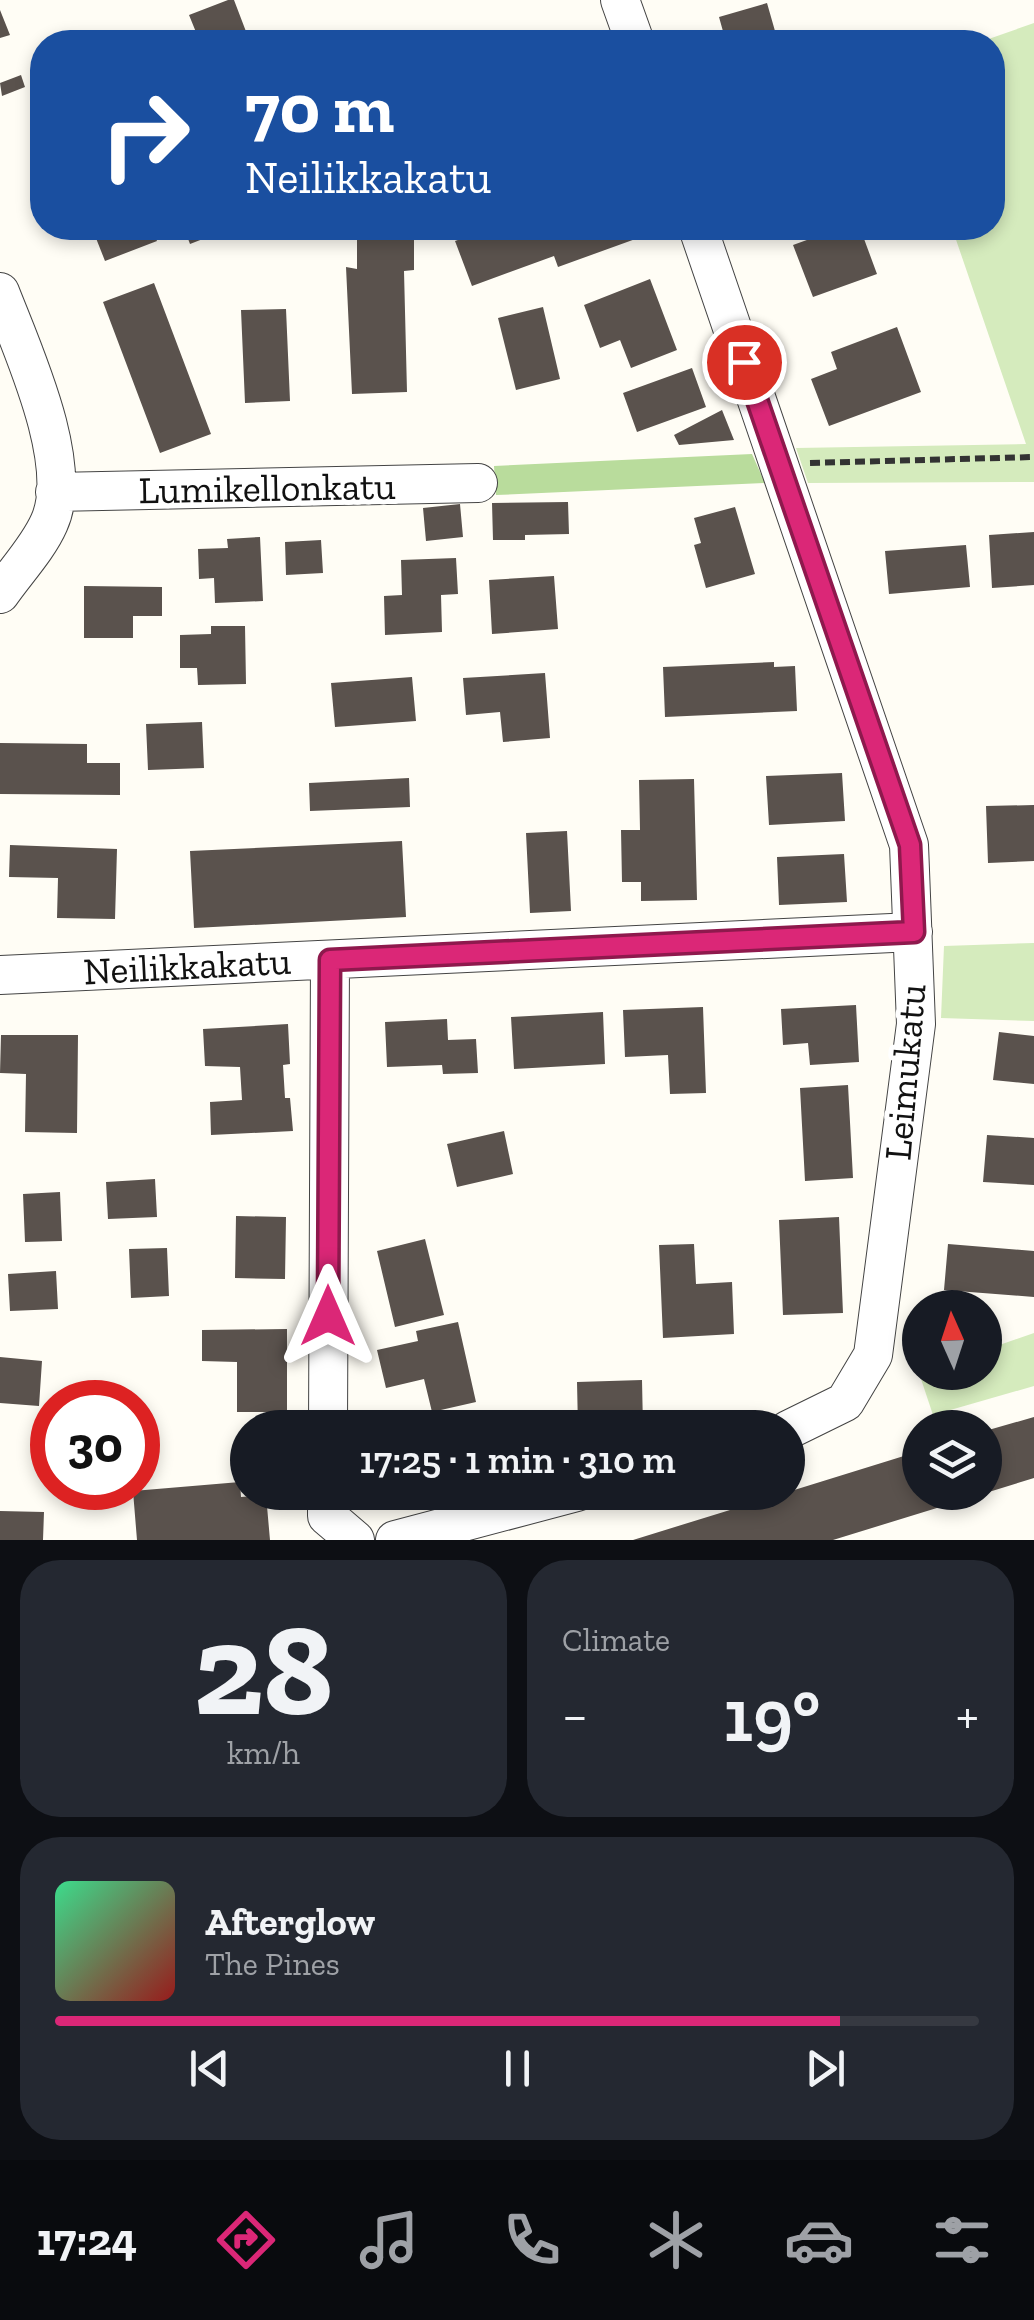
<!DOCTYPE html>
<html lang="en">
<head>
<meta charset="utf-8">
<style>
  :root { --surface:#171b24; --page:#242831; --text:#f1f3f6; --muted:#9ea1a6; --line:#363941; --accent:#db2777 }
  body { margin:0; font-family:"Zilla Slab",serif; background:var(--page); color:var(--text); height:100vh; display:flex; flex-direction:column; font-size:38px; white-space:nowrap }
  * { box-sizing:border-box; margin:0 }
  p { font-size:32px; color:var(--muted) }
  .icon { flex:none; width:55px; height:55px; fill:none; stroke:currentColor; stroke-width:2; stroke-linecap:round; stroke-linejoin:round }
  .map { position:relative; height:1540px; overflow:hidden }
  .sheet { display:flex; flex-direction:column; gap:20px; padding:20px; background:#0d0f14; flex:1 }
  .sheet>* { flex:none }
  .banner { position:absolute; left:30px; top:30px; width:975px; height:210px; border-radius:40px; box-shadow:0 5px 15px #0003; background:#1a4fa0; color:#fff; overflow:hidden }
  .needle { width:65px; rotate:357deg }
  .fabs { position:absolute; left:902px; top:1290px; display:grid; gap:20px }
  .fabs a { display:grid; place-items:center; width:100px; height:100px; border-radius:50%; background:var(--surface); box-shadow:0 5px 15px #0003; font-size:50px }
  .speed { position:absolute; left:30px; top:1380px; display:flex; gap:20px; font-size:50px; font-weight:700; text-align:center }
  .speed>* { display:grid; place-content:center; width:130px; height:130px; border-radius:50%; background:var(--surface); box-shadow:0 5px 15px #0003; line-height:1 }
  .speed .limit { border:15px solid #d22; background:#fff; color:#111 }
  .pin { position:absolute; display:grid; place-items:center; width:85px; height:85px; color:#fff; margin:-42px; border:5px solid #fff; border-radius:50%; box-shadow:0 2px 10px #0007 }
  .me { position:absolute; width:110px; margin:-55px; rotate:0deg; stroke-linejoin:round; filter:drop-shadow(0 0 8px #0008) }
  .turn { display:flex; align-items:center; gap:35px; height:210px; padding:0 50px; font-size:45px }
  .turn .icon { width:130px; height:130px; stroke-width:2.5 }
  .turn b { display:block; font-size:70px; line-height:85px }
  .big { font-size:75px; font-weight:600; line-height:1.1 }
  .sheet .tile { flex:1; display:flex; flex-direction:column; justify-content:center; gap:15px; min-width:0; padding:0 35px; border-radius:40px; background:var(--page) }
  .sheet .dial { align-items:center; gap:0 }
  .dial b { font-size:130px; line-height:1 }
  .song { display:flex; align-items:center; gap:30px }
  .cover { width:120px; height:120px; border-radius:15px; background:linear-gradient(135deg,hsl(150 70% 55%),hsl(0 70% 35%)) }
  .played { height:10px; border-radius:5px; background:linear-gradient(90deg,var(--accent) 85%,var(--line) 85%) }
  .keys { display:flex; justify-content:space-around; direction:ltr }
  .heat { display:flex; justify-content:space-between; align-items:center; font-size:55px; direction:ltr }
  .sheet .tiles { flex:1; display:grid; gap:20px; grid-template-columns:1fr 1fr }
  .tile:last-child { grid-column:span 2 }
  .trip { position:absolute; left:230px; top:1410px; width:575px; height:100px; border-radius:50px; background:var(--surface); box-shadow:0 5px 15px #0003; font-weight:600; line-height:100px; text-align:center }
  .tab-bar { display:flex; height:160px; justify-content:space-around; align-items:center; background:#090b0e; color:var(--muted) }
  .tab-bar .icon { width:70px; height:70px }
  .tab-bar .current { color:var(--accent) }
  .tab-bar b { font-size:45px; color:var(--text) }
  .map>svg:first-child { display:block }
  .green { fill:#d5ebbd }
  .forest { fill:#b9dc9c }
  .building { fill:#5a524d }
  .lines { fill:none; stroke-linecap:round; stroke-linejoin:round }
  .minor-casing { stroke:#444; stroke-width:40 }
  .path { stroke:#333; stroke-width:6; stroke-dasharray:10 5; stroke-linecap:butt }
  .minor { stroke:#fff; stroke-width:38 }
  .route-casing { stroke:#8e194d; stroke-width:25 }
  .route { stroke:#db2777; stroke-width:18 }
  .labels { text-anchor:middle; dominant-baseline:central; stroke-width:10; stroke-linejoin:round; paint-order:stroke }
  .street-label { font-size:38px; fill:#111; stroke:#fff }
</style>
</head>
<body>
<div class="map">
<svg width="1034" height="1540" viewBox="0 0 1034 1540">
  <rect width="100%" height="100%" fill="#fffdf5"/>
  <path class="green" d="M1034 23V482L808 483 796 448 1026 444 952 228H992V42H980Z
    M1034 943V1021L941 1018 944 946Z
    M1034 1333V1386L933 1415 919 1373 985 1372V1350Z"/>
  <path class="forest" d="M752 454 765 483 496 495 494 466Z"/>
  <path class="building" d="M228 0H234L250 42H200L189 15Z
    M767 3 777 38 761 42H726L719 17Z
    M0 10 10 35 0 38Z
    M21 75 25 87 2 96 0 83Z
    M92 228H152L157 241 105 261Z
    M184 228H231L190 244Z
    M357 228H414V270L404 271 407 392 352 394 346 267 357 269Z
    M492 228H650L652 233 558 267 554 256 472 286 455 241Z
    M840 228H860L877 274 813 297 793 245Z
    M650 279 677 350 631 368 620 340 600 348 584 305Z
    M154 283 211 434 160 453 103 302Z
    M543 307 560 379 516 390 498 318Z
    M286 309 290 401 245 403 241 310Z
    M897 327 921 392 829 426 811 379 837 369 831 352Z
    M692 368 706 407 637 432 623 393Z
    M722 410 734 440 679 445 674 435Z
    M568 502 569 534 525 535V540H493L492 503Z
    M460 504 463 537 426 541 423 508Z
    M735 507 755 574 706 588 694 545 701 543 694 518Z
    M1034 532V585L992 588 989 535Z
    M260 537 263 601 215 603 214 578 199 579 198 549 228 548 227 539Z
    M321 540 323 573 286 575 285 542Z
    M966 545 970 587 889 594 885 551Z
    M456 558 458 594 441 595 442 632 385 635 384 596 402 595 401 560Z
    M554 576 558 629 492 634 489 580Z
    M84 586 162 587V616H133V638H84Z
    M211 626H245L246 684 198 685 197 668H180V635L211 634Z
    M774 662V667L795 666 797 711 665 717 663 667Z
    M545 673 550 738 503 742 500 712 466 715 463 678Z
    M412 677 416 721 335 727 331 683Z
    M202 722 204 768 148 770 146 724Z
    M0 743 87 744V763H120V795L0 794Z
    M842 773 845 821 769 825 766 776Z
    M409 778 410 807 310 811 309 783Z
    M694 779 697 900 641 901V882H622L621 830H640L639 780Z
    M1034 805V861L988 863 986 806Z
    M567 831 571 911 530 913 526 833Z
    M402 841 406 917 194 928 190 851Z
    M10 845 117 849 115 919 57 918 58 878 9 877Z
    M844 854 847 902 779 905 777 857Z
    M856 1005 859 1062 810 1065 808 1043 783 1045 781 1009Z
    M703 1007 706 1093 670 1094 668 1055 625 1057 623 1010Z
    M603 1012 605 1064 514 1069 511 1017Z
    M447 1019 448 1040 476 1039 478 1073 443 1074 442 1065 387 1067 385 1022Z
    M288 1024 290 1064 283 1065 285 1098H290L293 1131 211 1135 210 1102 242 1100 240 1067 205 1066 203 1029Z
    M999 1032 1034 1036V1084L993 1080Z
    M1 1035H78L77 1133 25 1132 26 1074 0 1073Z
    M848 1085 853 1178 805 1181 800 1088Z
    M504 1131 513 1174 457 1187 447 1144Z
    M987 1135 1034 1138V1185L983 1182Z
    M155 1179 157 1217 108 1219 106 1182Z
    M60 1192 62 1241 25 1242 23 1194Z
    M236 1216 286 1217 285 1279 235 1278Z
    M839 1217 843 1313 783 1315 779 1220Z
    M425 1239 444 1315 395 1327 377 1251Z
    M694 1244 696 1284 732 1282 734 1334 663 1338 659 1245Z
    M948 1244 1034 1251V1297L944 1290Z
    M167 1248 169 1296 131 1298 129 1249Z
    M56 1271 58 1309 10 1311 8 1274Z
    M458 1322 476 1402 432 1412 424 1379 386 1388 377 1350 418 1341 416 1331Z
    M287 1329V1412H237V1362L202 1361V1330Z
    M0 1357 42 1361 39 1406 0 1403Z
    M642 1380 643 1428H578L577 1382Z
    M1034 1417V1478L833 1540H633L920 1451V1492L985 1493V1431Z
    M240 1482 241 1497 266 1495 270 1540H137L133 1491Z
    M0 1511 44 1512 43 1540H0Z"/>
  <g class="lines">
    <defs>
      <path id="minor" d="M620 0 635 42
        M698 228 909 845 916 1024 873 1355 845 1402 788 1430
        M0 292C22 349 76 465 49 523 38 548 16 571 0 594
        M55 492 478 483
        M0 975 913 932
        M328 1428 330 960
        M327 1492V1516L355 1540
        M395 1540 577 1492"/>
    </defs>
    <use href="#minor" class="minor-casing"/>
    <path class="path" d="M810 463 1034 457"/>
    <use href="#minor" class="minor"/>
  </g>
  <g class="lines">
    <defs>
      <path id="route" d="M328 1316 330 960 914 932 910 845 744 362"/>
    </defs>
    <use href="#route" class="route-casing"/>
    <use href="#route" class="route"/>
  </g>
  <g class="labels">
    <g class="street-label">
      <text transform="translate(267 488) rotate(-1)">Lumikellonkatu</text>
      <text transform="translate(187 966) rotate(-3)">Neilikkakatu</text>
      <text transform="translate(905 1072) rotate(-85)">Leimukatu</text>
    </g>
  </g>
</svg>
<div class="fabs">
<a><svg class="needle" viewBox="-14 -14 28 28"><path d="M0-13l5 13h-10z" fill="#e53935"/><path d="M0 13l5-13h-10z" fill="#9ea1a6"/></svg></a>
<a><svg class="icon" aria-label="layers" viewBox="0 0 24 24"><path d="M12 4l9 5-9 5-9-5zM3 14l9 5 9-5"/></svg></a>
</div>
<div class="speed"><div class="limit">30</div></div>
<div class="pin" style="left:744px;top:362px;background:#d93025"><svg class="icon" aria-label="arrive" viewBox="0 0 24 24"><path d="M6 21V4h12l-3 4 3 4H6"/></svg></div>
<svg class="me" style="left:328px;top:1316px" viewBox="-20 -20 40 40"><path d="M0-17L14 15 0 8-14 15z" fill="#db2777" stroke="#fff" stroke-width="4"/></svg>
<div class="trip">17:25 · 1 min · 310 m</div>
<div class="banner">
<div class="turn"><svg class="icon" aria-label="right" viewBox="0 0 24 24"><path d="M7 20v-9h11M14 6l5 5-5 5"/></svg><div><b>70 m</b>Neilikkakatu</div></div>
</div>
</div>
<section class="sheet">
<div class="tiles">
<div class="tile dial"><b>28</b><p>km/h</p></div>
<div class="tile"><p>Climate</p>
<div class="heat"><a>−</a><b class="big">19°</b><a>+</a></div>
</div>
<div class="tile">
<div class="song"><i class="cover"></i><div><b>Afterglow</b><p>The Pines</p></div></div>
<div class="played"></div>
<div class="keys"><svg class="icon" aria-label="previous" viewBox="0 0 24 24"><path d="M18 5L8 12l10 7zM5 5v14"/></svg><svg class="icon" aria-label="pause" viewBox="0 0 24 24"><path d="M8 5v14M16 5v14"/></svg><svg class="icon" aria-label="next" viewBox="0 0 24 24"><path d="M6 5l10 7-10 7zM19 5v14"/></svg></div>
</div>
</div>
</section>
<nav class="tab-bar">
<b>17:24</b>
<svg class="icon current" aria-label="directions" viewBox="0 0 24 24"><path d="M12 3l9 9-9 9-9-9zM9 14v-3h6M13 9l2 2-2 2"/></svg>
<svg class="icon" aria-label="music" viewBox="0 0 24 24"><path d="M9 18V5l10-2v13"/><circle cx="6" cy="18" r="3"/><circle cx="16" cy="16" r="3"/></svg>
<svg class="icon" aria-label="phone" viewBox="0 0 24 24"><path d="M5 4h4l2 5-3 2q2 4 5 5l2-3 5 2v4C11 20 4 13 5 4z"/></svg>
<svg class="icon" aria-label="climate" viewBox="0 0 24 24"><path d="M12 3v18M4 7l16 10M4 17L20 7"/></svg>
<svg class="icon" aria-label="car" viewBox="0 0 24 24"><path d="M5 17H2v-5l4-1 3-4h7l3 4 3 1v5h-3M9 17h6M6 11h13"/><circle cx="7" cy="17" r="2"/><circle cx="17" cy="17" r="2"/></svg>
<svg class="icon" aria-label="filters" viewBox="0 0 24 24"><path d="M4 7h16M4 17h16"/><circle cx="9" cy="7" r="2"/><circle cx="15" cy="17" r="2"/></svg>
</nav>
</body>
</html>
